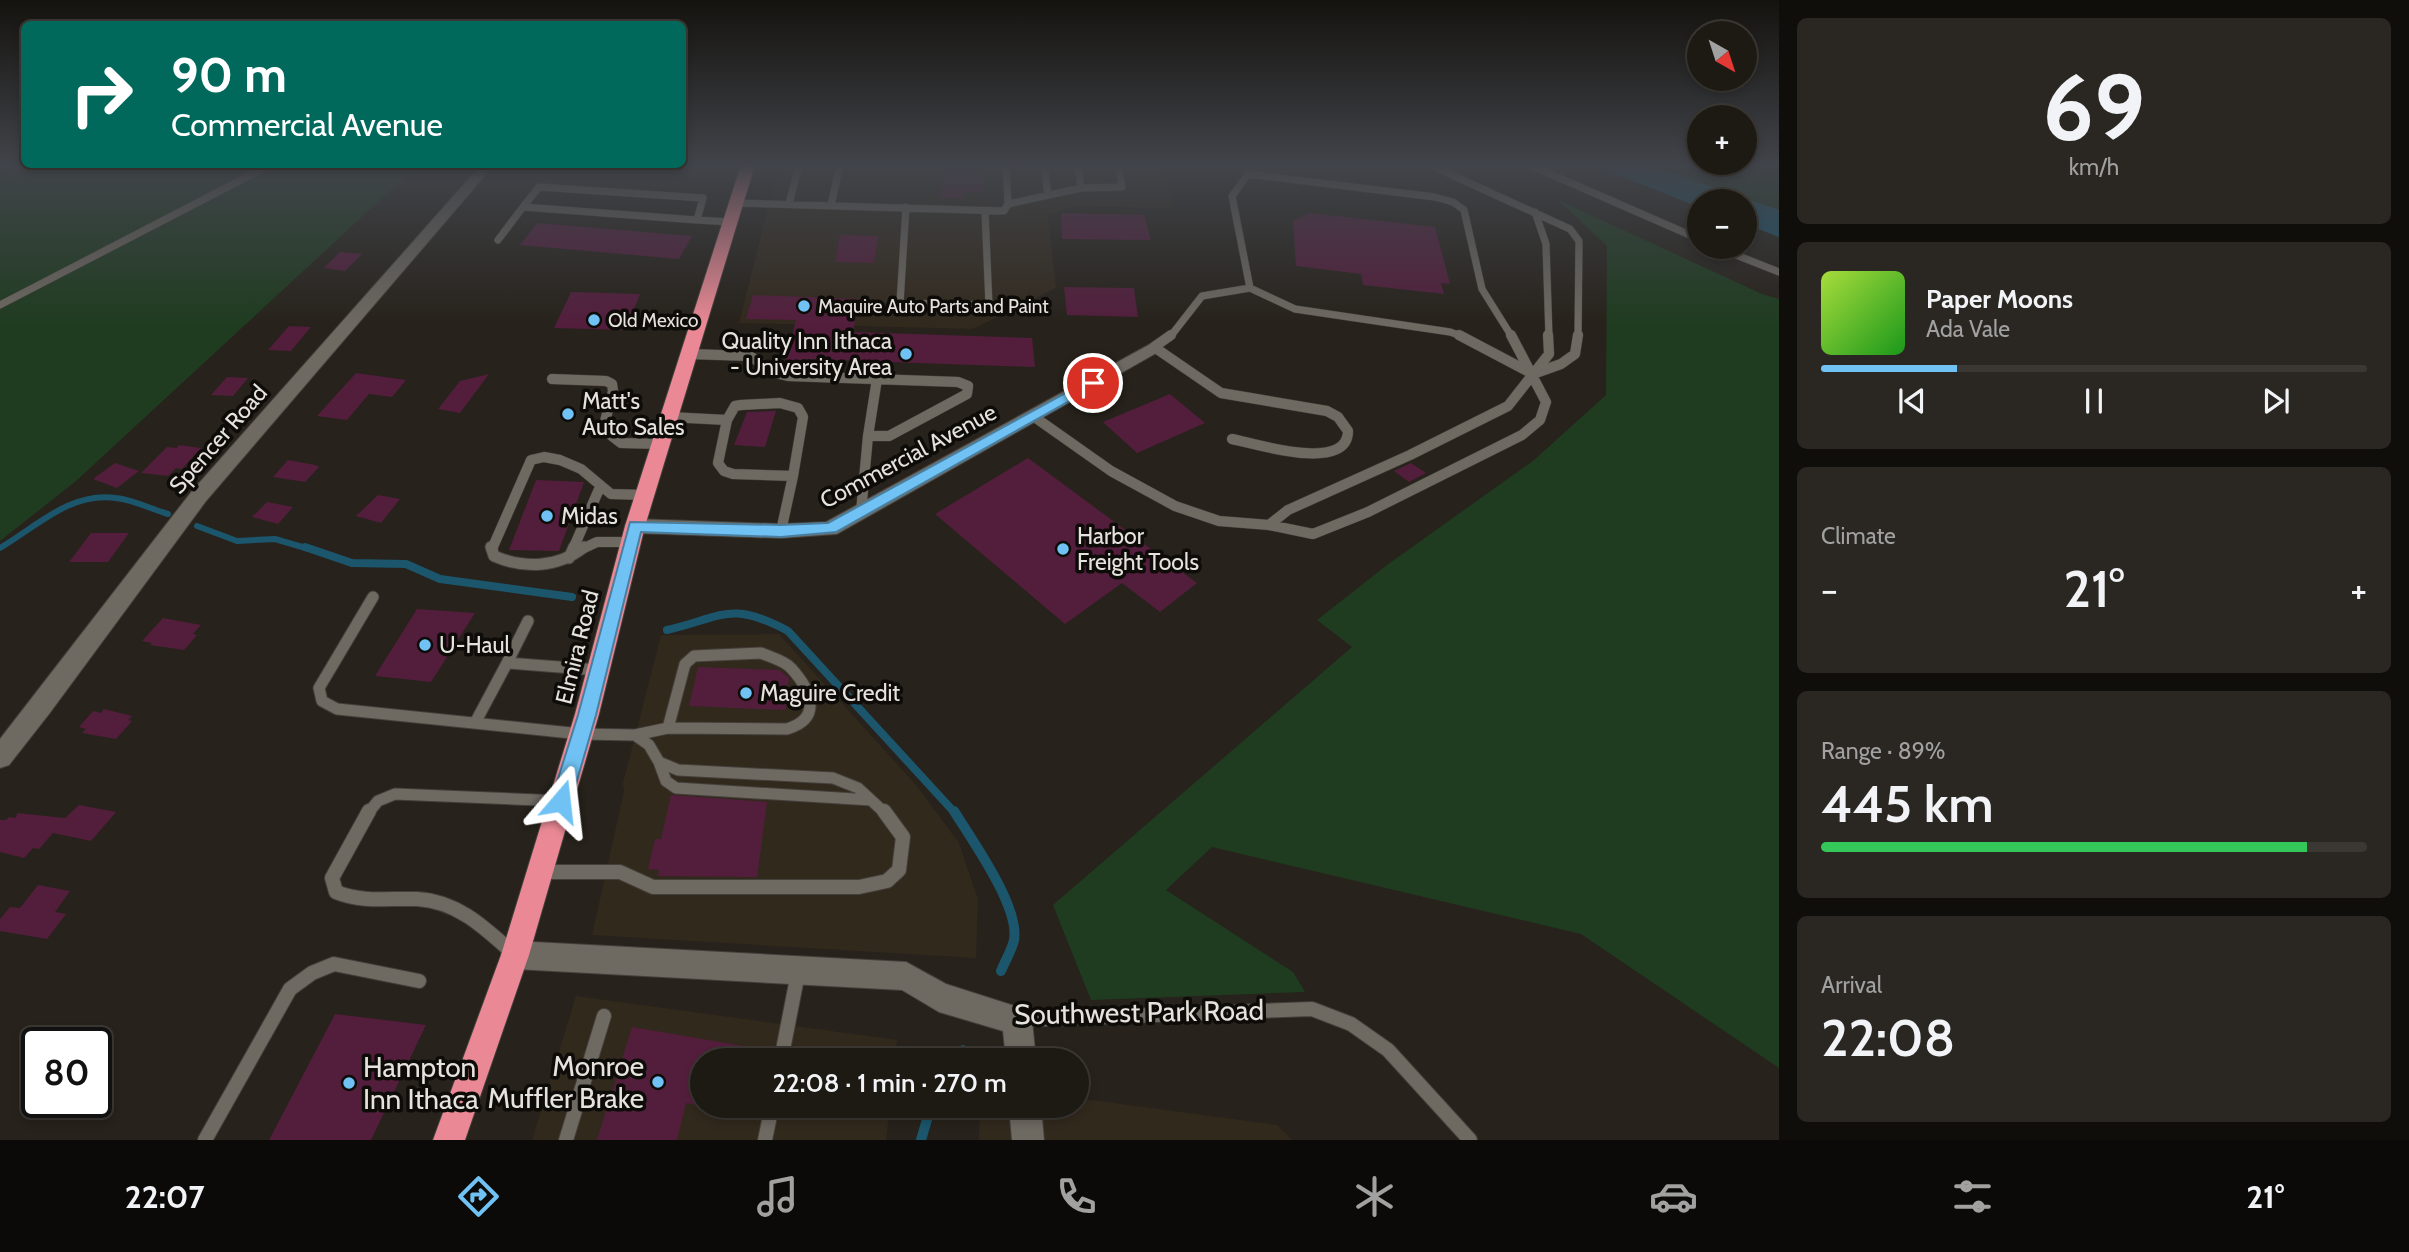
<!DOCTYPE html>
<html lang="en">
<head>
<meta charset="utf-8">
<style>
  :root { --surface:#1d1a14; --page:#2a2722; --text:#f1f3f6; --muted:#a0a1a0; --line:#3b3834; --accent:#70c2f4 }
  body { margin:0; font-family:Cabin,sans-serif; background:var(--page); color:var(--text); height:100vh; display:flex; flex-direction:column; font-size:26px; white-space:nowrap }
  * { box-sizing:border-box; margin:0 }
  p { font-size:23px; color:var(--muted) }
  .icon { flex:none; width:38px; height:38px; fill:none; stroke:currentColor; stroke-width:2; stroke-linecap:round; stroke-linejoin:round }
  .map { position:relative; flex:1; overflow:hidden }
  .drawer { display:flex; flex-direction:column; gap:18px; padding:18px; background:#100e0b; width:630px }
  .drawer>* { flex:none }
  .guide { position:absolute; left:21px; top:21px; width:665px; height:147px; border-radius:10px; box-shadow:0 4px 10px #0003,0 0 0 2px var(--line); background:#00695c; color:#fff; overflow:hidden }
  .needle { width:46px; rotate:141deg }
  .controls { position:absolute; left:1687px; top:21px; display:grid; gap:14px }
  .controls a { display:grid; place-items:center; width:70px; height:70px; border-radius:50%; background:var(--surface); box-shadow:0 4px 10px #0003,0 0 0 2px var(--line); font-size:35px }
  .speed { position:absolute; left:21px; top:1027px; display:flex; gap:14px; font-size:35px; font-weight:700; text-align:center }
  .speed>* { display:grid; place-content:center; width:91px; height:91px; border-radius:50%; background:var(--surface); box-shadow:0 4px 10px #0003,0 0 0 2px var(--line); line-height:1 }
  .speed .limit { border:4px solid #111; border-radius:10px; background:#fff; color:#111 }
  .pin { position:absolute; display:grid; place-items:center; width:60px; height:60px; color:#fff; margin:-30px; border:4px solid #fff; border-radius:50%; box-shadow:0 2px 7px #0007 }
  .me { position:absolute; width:77px; margin:-38px; rotate:17deg; stroke-linejoin:round; filter:drop-shadow(0 0 5px #0008) }
  .turn { display:flex; align-items:center; gap:24px; height:147px; padding:0 35px; font-size:32px }
  .turn .icon { width:91px; height:91px; stroke-width:2.5 }
  .turn b { display:block; font-size:49px; line-height:60px }
  .big { font-size:52px; font-weight:600; line-height:1.1 }
  .drawer .card { flex:1; display:flex; flex-direction:column; justify-content:center; gap:10px; min-width:0; padding:0 24px; border-radius:10px; background:var(--page) }
  .drawer .dial { align-items:center; gap:0 }
  .dial b { font-size:91px; line-height:1 }
  .song { display:flex; align-items:center; gap:21px }
  .cover { width:84px; height:84px; border-radius:10px; background:linear-gradient(135deg,hsl(80 70% 55%),hsl(120 70% 35%)) }
  .played { height:7px; border-radius:4px; background:linear-gradient(90deg,var(--accent) 25%,var(--line) 25%) }
  .keys { display:flex; justify-content:space-around; direction:ltr }
  .heat { display:flex; justify-content:space-between; align-items:center; font-size:38px; direction:ltr }
  .charge { height:10px; border-radius:5px; background:linear-gradient(90deg,#34c759 89%,var(--line) 0) }
  .trip { position:absolute; left:690px; top:1048px; width:399px; height:70px; border-radius:35px; background:var(--surface); box-shadow:0 4px 10px #0003,0 0 0 2px var(--line); font-weight:600; line-height:70px; text-align:center }
  .tabs { display:flex; height:112px; justify-content:space-around; align-items:center; background:#0c0a08; color:var(--muted) }
  .tabs .icon { width:49px; height:49px }
  .tabs .active { color:var(--accent) }
  .tabs b { font-size:32px; color:var(--text) }
  main { display:flex; flex:1; min-height:0 }
  .map>svg:first-child { display:block }
  .built { fill:#32291d }
  .green { fill:#1f3c20 }
  .water { fill:#1b566c }
  .lines { fill:none; stroke-linecap:round; stroke-linejoin:round }
  .stream-far2 { stroke:#1b566c; stroke-width:6 }
  .stream-far1 { stroke:#1b566c; stroke-width:8 }
  .stream { stroke:#1b566c; stroke-width:10 }
  .building { fill:#531e3c }
  .lane-far3-casing { stroke:#433f3a; stroke-width:8 }
  .lane-far2-casing { stroke:#433f3a; stroke-width:11 }
  .lane-far1-casing { stroke:#433f3a; stroke-width:13 }
  .lane-casing { stroke:#433f3a; stroke-width:16 }
  .street-casing { stroke:#433f3a; stroke-width:2 }
  .highway-casing { stroke:#433f3a; stroke-width:2 }
  .lane-far3 { stroke:#6e6961; stroke-width:7 }
  .lane-far2 { stroke:#6e6961; stroke-width:10 }
  .lane-far1 { stroke:#6e6961; stroke-width:11 }
  .lane { stroke:#6e6961; stroke-width:14 }
  .street { fill:#6e6961; fill-rule:evenodd }
  .highway { fill:#ea8995; fill-rule:evenodd }
  .route { fill:#70c2f4; stroke:#497e9f; stroke-width:2 }
  .poi-dot { fill:#70c2f4; stroke:#0e0c09; stroke-width:2.5 }
  .labels { text-anchor:middle; dominant-baseline:central; stroke-width:7; stroke-linejoin:round; paint-order:stroke }
  .far-poi-label { font-size:19px; fill:#e6e3de; stroke:#0e0c09; text-anchor:start }
  .poi-label { font-size:23px; fill:#e6e3de; stroke:#0e0c09; text-anchor:start }
  .street-label { font-size:23px; fill:#e6e3de; stroke:#0e0c09 }
  .near-street-label { font-size:28px; fill:#e6e3de; stroke:#0e0c09 }
  .near-poi-label { font-size:28px; fill:#e6e3de; stroke:#0e0c09; text-anchor:end }
</style>
</head>
<body>
<main>
<div class="map">
<svg width="1779" height="1140" viewBox="0 0 1779 1140">
  <rect width="100%" height="100%" fill="#27221b"/>
  <path class="built" d="M779 165H1165L1173 208 1075 206 1048 215 1056 288 973 329 739 323Z
    M779 634 916 785 959 843 978 899 976 958 592 935 624 791 623 783 661 635Z
    M576 996 897 1040 895 1060H702V1106H890L886 1140H532Z
    M1076 1098 1277 1125 1292 1140H979L980 1106H1076Z"/>
  <path class="green" d="M0 165H418L76 481 0 541Z
    M1620 165H1779V223L1745 201Z
    M1558 200 1762 294 1779 299V1068L1581 934 1212 847 1166 890 1293 972 1305 992 1091 1000 1053 905 1352 647 1317 620 1387 565 1534 460 1606 395 1607 246Z"/>
  <path class="water" d="M1593 165H1650L1779 210V237L1745 224V201H1699V207Z"/>
  <g class="lines">
    <path class="stream-far2" d="M197 526 237 541 275 539 309 549
      M0 548C36 527 71 491 116 498 134 500 151 509 168 514"/>
    <path class="stream-far1" d="M305 547 352 563 406 564 440 579 572 597
      M667 630C723 617 730 600 788 631L955 813"/>
    <path class="stream" d="M954 811C972 840 1020 907 1014 940 1012 950 1005 961 1001 971
      M957 1060 963 1050
      M921 1140 931 1106"/>
  </g>
  <path class="building" d="M951 165H983V192H964V198L940 197 943 171H951Z
    M1061 213 1144 215 1151 240 1062 239Z
    M1309 213 1435 227 1450 284 1441 283 1444 294 1363 285 1361 274 1296 266 1293 221Z
    M537 223 692 236 679 259 520 245Z
    M840 235 878 236 874 263 835 262Z
    M340 252 362 254 345 271 324 268Z
    M1064 287 1134 288 1138 317 1067 315Z
    M571 292 640 294 626 330 554 328Z
    M753 295 859 299 853 332 1032 338 1035 367 803 359 784 368 796 320 746 319Z
    M289 326 311 327 291 351 268 350Z
    M356 373 406 380 392 397 369 394 347 420 317 416Z
    M489 374 460 413 438 409 460 381Z
    M227 377 248 378 233 396 211 395Z
    M1170 394 1205 423 1137 453 1103 422Z
    M776 411 765 447 734 445 747 412Z
    M179 445 201 448 182 469 176 468 168 476 141 473 167 447 177 448Z
    M1028 458 1197 583 1160 612 1122 583 1065 624 935 514Z
    M288 460 315 465 319 467 305 482 273 477Z
    M115 463 139 471 117 488 93 479Z
    M1411 463 1426 473 1409 482 1394 471Z
    M536 480 584 482 559 551 509 550Z
    M378 495 400 499 381 523 356 516Z
    M267 502 293 507 278 524 252 517Z
    M91 533H129L108 562H69Z
    M417 609 475 613 431 682 375 676Z
    M163 618 201 625 193 634 197 635 184 650 150 645 152 643 142 641Z
    M698 667 779 670 789 678 785 710 689 706Z
    M104 709 132 716 128 720 132 721 116 739 82 733 86 729 79 727 93 711 101 713Z
    M671 795 767 802 757 877 658 876 659 870 648 869 655 839H661Z
    M79 805 116 812 91 841 53 833 39 849 33 848 24 858 0 852V820H6L9 817 16 818 17 813 65 818Z
    M38 885 70 891 55 912 66 914 47 939 0 931V919L10 907 20 908Z
    M335 1014 426 1025 371 1140H269Z
    M632 1027 773 1051 772 1060H702V1106L686 1103 677 1140H597Z"/>
  <g class="lines">
    <defs>
      <path id="lane-far3" d="M1006 165 1008 204
        M1044 165 1048 195
        M1078 165 1081 188
        M1430 165 1570 229 1579 241 1578 337
        M1530 165 1699 239
        M539 187 703 198 697 220 523 207Z
        M736 203 1004 211 1008 204 1081 188 1122 187 1118 165
        M789 204 799 165
        M831 205 840 165
        M906 207 900 303 989 305 985 211
        M1535 212 1546 244 1549 337
        M697 220 731 222
        M498 240 523 207
        M1716 247 1779 272
        M1250 288 1295 309 1450 332 1464 337
        M1250 288 1232 196 1248 174 1435 197 1453 202 1464 210 1482 289 1512 337
        M0 305 270 165
        M1170 337 1202 296 1250 288"/>
      <path id="lane-far2" d="M1171 335 1154 347 1221 393 1327 411 1338 417 1348 431C1348 473 1256 444 1232 439
        M1459 335 1533 374 1561 364 1575 354 1578 335
        M689 354 750 356 775 373 788 376 958 382 968 386 967 394 889 436H868L861 512
        M552 379 606 381 612 384 613 391 603 429 621 443 661 444
        M1033 416 1111 471 1175 506 1219 521 1269 525 1313 534 1368 512 1522 435 1540 420 1546 402 1511 335
        M669 417 727 420 718 463 724 471 733 474 793 476 781 531
        M727 420 735 406 741 405 780 403 798 408 803 417 793 476
        M868 436 877 379
        M1269 525 1288 510 1410 455 1508 406 1549 354 1548 335
        M492 549 531 460 544 457 560 460 581 469 611 494 645 495
        M573 549 600 487
        M582 549 597 542H631"/>
      <path id="lane-far1" d="M491 547 494 556C524 569 558 568 584 547
        M569 558 574 547
        M373 597 319 688 322 701 337 709 581 734 635 735 668 728
        M528 621 507 663 598 670
        M761 653C770 657 785 661 791 668 811 690 823 718 787 729L668 728 685 664 694 656Z
        M475 723 507 663
        M635 735 649 745 659 762 678 770 833 778 858 788 885 813
        M659 762 666 781 676 788 871 800
        M368 813 378 801 395 794 561 801"/>
      <path id="lane" d="M369 811 332 878 336 892C363 903 389 898 417 899 458 901 486 929 515 955
        M540 872H620L653 887H859L887 881 899 870 903 837 884 811
        M1020 1020 1312 1009 1351 1024 1388 1050 1470 1140
        M781 1060 798 973
        M205 1140 290 989 312 973 334 964 419 981
        M566 1140 604 1016
        M765 1140 772 1106"/>
      <path id="street" d="M481 165H494L206 501 49 714 9 765 0 768V739L192 491Z
        M1154 342 1162 347 1160 351 837 534 781 538 635 533 628 531 625 526 628 521 635 519 781 524 826 522Z
        M515 941 906 962 946 984 1027 1010 1032 1020 1036 1060H1006L1003 1031 939 1012 902 990 515 969 505 965 501 955 505 945Z
        M1009 1106H1041L1044 1140H1012Z"/>
      <path id="highway" d="M741 165H755L645 526 599 714 529 955 465 1140H433L501 955 575 714 625 526Z"/>
    </defs>
    <use href="#lane-far3" class="lane-far3-casing"/>
    <use href="#lane-far2" class="lane-far2-casing"/>
    <use href="#lane-far1" class="lane-far1-casing"/>
    <use href="#lane" class="lane-casing"/>
    <use href="#street" class="street-casing"/>
    <use href="#highway" class="highway-casing"/>
    <use href="#lane-far3" class="lane-far3"/>
    <use href="#lane-far2" class="lane-far2"/>
    <use href="#lane-far1" class="lane-far1"/>
    <use href="#lane" class="lane"/>
    <use href="#street" class="street"/>
    <use href="#highway" class="highway"/>
  </g>
  <linearGradient id="sky" x2="0" y2="1"><stop stop-color="#15130f"/><stop offset="0.51" stop-color="#41444a"/><stop offset="1" stop-color="#41444a" stop-opacity="0"/></linearGradient>
  <rect width="1779" height="325" fill="url(#sky)"/>
  <path class="route" d="M1093 378 1099 383 1098 385 836 532 781 537 641 532 596 715 571 801 568 807 561 810 554 807 551 801 578 715 630 522 781 525 828 523Z"/>
  <g class="poi-dot">
    <circle cx="804" cy="306" r="7"/>
    <circle cx="594" cy="320" r="7"/>
    <circle cx="906" cy="354" r="7"/>
    <circle cx="568" cy="414" r="7"/>
    <circle cx="547" cy="516" r="7"/>
    <circle cx="1063" cy="549" r="7"/>
    <circle cx="425" cy="645" r="7"/>
    <circle cx="746" cy="693" r="7"/>
    <circle cx="658" cy="1082" r="7"/>
    <circle cx="349" cy="1083" r="7"/>
  </g>
  <g class="labels">
    <g class="far-poi-label">
      <text x="818" y="306">Maquire Auto Parts and Paint</text>
      <text x="608" y="320">Old Mexico</text>
    </g>
    <g class="poi-label">
      <text x="892" y="341" text-anchor="end">Quality Inn Ithaca<tspan x="892" dy="26">- University Area</tspan></text>
      <text x="582" y="401">Matt's<tspan x="582" dy="26">Auto Sales</tspan></text>
      <text x="561" y="516">Midas</text>
      <text x="1077" y="536">Harbor<tspan x="1077" dy="26">Freight Tools</tspan></text>
      <text x="439" y="645">U-Haul</text>
      <text x="760" y="693">Maguire Credit</text>
    </g>
    <g class="street-label">
      <text transform="translate(218 439) rotate(-49)">Spencer Road</text>
      <text transform="translate(908 456) rotate(-28)">Commercial Avenue</text>
      <text transform="translate(577 647) rotate(-76)">Elmira Road</text>
    </g>
    <g class="near-street-label">
      <text transform="translate(1139 1012) rotate(-1)">Southwest Park Road</text>
    </g>
    <g class="near-poi-label">
      <text x="644" y="1066">Monroe<tspan x="644" dy="32">Muffler Brake</tspan></text>
      <text x="363" y="1067" text-anchor="start">Hampton<tspan x="363" dy="32">Inn Ithaca</tspan></text>
    </g>
  </g>
</svg>
<div class="controls">
<a><svg class="needle" viewBox="-14 -14 28 28"><path d="M0-13l5 13h-10z" fill="#e53935"/><path d="M0 13l5-13h-10z" fill="#a0a1a0"/></svg></a>
<a>+</a>
<a>−</a>
</div>
<div class="speed"><div class="limit">80</div></div>
<div class="pin" style="left:1093px;top:383px;background:#d93025"><svg class="icon" aria-label="arrive" viewBox="0 0 24 24"><path d="M6 21V4h12l-3 4 3 4H6"/></svg></div>
<svg class="me" style="left:561px;top:801px" viewBox="-20 -20 40 40"><path d="M0-17L14 15 0 8-14 15z" fill="#70c2f4" stroke="#fff" stroke-width="4"/></svg>
<div class="trip">22:08 · 1 min · 270 m</div>
<div class="guide">
<div class="turn"><svg class="icon" aria-label="right" viewBox="0 0 24 24"><path d="M7 20v-9h11M14 6l5 5-5 5"/></svg><div><b>90 m</b>Commercial Avenue</div></div>
</div>
</div>
<section class="drawer">
<div class="card dial"><b>69</b><p>km/h</p></div>
<div class="card">
<div class="song"><i class="cover"></i><div><b>Paper Moons</b><p>Ada Vale</p></div></div>
<div class="played"></div>
<div class="keys"><svg class="icon" aria-label="previous" viewBox="0 0 24 24"><path d="M18 5L8 12l10 7zM5 5v14"/></svg><svg class="icon" aria-label="pause" viewBox="0 0 24 24"><path d="M8 5v14M16 5v14"/></svg><svg class="icon" aria-label="next" viewBox="0 0 24 24"><path d="M6 5l10 7-10 7zM19 5v14"/></svg></div>
</div>
<div class="card"><p>Climate</p>
<div class="heat"><a>−</a><b class="big">21°</b><a>+</a></div>
</div>
<div class="card"><p>Range · 89%</p><b class="big">445 km</b><div class="charge"></div></div>
<div class="card"><p>Arrival</p><b class="big">22:08</b></div>
</section>
</main>
<nav class="tabs">
<b>22:07</b>
<svg class="icon active" aria-label="directions" viewBox="0 0 24 24"><path d="M12 3l9 9-9 9-9-9zM9 14v-3h6M13 9l2 2-2 2"/></svg>
<svg class="icon" aria-label="music" viewBox="0 0 24 24"><path d="M9 18V5l10-2v13"/><circle cx="6" cy="18" r="3"/><circle cx="16" cy="16" r="3"/></svg>
<svg class="icon" aria-label="phone" viewBox="0 0 24 24"><path d="M5 4h4l2 5-3 2q2 4 5 5l2-3 5 2v4C11 20 4 13 5 4z"/></svg>
<svg class="icon" aria-label="climate" viewBox="0 0 24 24"><path d="M12 3v18M4 7l16 10M4 17L20 7"/></svg>
<svg class="icon" aria-label="car" viewBox="0 0 24 24"><path d="M5 17H2v-5l4-1 3-4h7l3 4 3 1v5h-3M9 17h6M6 11h13"/><circle cx="7" cy="17" r="2"/><circle cx="17" cy="17" r="2"/></svg>
<svg class="icon" aria-label="filters" viewBox="0 0 24 24"><path d="M4 7h16M4 17h16"/><circle cx="9" cy="7" r="2"/><circle cx="15" cy="17" r="2"/></svg>
<b>21°</b>
</nav>
</body>
</html>
